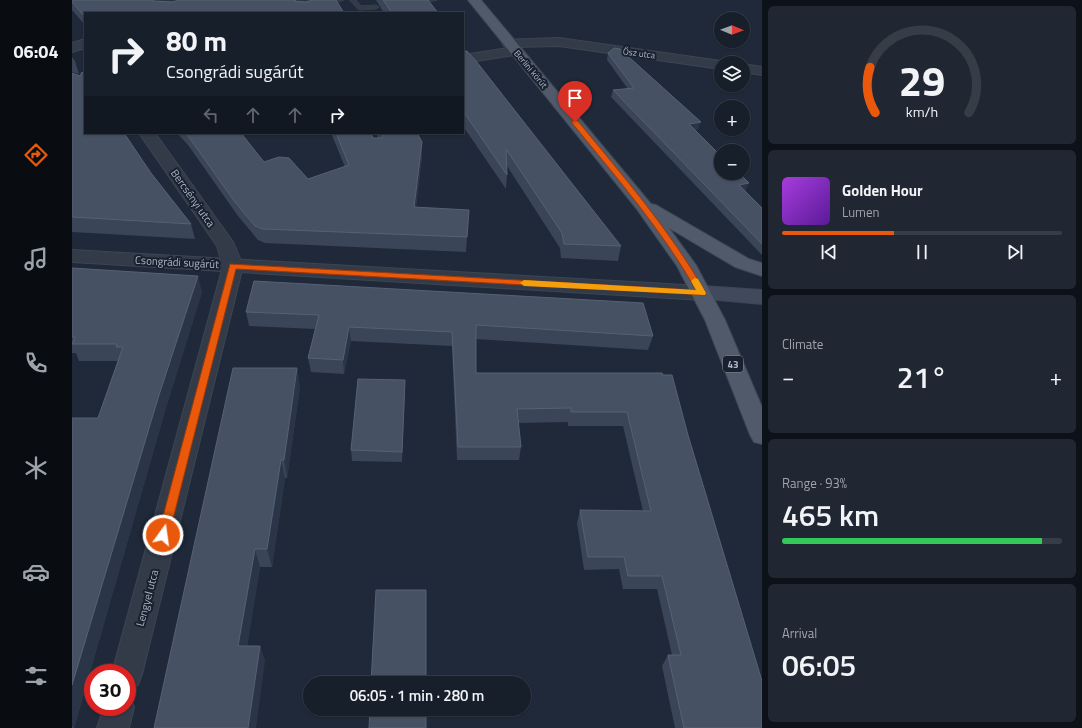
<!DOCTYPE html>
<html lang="en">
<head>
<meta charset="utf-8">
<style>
  :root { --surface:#171f2b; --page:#202733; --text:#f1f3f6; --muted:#9ea2a9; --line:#363d47; --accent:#ea580c }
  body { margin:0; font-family:"Titillium Web",sans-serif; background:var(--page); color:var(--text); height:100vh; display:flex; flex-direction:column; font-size:15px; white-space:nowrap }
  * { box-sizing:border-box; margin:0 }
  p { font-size:13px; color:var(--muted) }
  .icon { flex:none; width:22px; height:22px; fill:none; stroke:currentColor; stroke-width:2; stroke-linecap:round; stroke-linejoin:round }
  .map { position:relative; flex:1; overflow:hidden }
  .drawer { display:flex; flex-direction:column; gap:6px; padding:6px; background:#0d1118; width:320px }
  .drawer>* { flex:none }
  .hud { position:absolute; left:12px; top:12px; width:380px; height:122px; border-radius:0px; box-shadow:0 1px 3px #0004,0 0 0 1px var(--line); background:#171f2b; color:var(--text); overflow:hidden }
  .needle { width:26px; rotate:91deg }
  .controls { position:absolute; left:642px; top:12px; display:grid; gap:8px }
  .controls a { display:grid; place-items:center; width:36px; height:36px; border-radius:50%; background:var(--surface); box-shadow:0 1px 3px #0004,0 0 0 1px var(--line); font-size:20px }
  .speed { position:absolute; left:12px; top:664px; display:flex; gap:8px; font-size:20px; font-weight:700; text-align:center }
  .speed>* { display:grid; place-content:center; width:52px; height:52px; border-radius:50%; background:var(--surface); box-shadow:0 1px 3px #0004,0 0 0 1px var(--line); line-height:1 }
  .speed .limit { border:6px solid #d22; background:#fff; color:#111 }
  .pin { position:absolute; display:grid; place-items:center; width:34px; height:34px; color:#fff; margin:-41px -17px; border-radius:50% 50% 50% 0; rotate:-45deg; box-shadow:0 0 4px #0007 }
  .pin .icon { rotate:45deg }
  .me { position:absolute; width:44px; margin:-22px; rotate:14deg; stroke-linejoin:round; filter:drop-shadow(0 0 3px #0008) }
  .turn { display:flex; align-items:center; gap:14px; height:84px; padding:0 16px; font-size:18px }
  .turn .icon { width:52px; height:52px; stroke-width:2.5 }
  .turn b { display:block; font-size:28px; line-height:34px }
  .lanes { display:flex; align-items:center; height:38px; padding:0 16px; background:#0003; justify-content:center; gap:20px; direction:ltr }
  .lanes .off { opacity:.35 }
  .big { font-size:30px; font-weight:600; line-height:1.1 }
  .drawer .card { flex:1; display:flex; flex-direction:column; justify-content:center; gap:6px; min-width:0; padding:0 14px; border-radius:6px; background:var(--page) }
  .drawer .dial { align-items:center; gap:0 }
  .dial svg { height:104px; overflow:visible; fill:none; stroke:var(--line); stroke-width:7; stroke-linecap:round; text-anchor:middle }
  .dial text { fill:var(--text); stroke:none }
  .song { display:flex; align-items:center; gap:12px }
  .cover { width:48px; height:48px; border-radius:6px; background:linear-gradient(135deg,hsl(280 70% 55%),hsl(270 70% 35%)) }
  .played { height:4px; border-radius:2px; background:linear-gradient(90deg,var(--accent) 40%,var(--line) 40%) }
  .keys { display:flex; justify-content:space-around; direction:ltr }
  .heat { display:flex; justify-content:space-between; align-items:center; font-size:22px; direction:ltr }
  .charge { height:6px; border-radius:3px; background:linear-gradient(90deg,#34c759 93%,var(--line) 0) }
  .trip { position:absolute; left:231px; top:676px; width:228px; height:40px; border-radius:20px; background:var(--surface); box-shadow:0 1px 3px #0004,0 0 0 1px var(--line); font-weight:600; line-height:40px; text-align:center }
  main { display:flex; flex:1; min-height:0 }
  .tabs { display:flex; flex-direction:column; width:72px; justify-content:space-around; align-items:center; background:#090c11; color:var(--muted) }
  .tabs .icon { width:28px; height:28px }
  .tabs .on { color:var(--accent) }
  .tabs b { font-size:18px; color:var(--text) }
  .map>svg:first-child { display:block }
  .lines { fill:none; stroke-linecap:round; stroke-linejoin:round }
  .service-casing { stroke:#3c4553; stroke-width:1 }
  .minor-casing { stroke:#3c4553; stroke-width:2 }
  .tertiary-casing { stroke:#3c4553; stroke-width:2 }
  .secondary-casing { stroke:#3c4553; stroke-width:2 }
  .primary-casing { stroke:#3c4553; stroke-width:2 }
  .service { fill:#333b49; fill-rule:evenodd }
  .minor { fill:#333b49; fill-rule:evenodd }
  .tertiary { fill:#333b49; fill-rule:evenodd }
  .secondary { fill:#414a5d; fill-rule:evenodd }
  .primary { fill:#515a6a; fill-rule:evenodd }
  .wall { fill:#3a4558 }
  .shaded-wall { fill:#2a3547 }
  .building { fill:#465264; stroke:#566173 }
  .route { fill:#ea580c; stroke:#983908 }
  .slow { fill:#f59e0b }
  .labels { text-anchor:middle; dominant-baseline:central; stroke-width:4; stroke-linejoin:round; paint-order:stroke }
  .far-street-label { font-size:9px; fill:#adb6c6; stroke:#19212e }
  .shield { fill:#19212e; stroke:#818998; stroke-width:1 }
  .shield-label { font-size:10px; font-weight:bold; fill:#adb6c6 }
  .street-label { font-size:11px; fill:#adb6c6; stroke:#19212e }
</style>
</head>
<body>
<main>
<nav class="tabs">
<b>06:04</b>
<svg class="icon on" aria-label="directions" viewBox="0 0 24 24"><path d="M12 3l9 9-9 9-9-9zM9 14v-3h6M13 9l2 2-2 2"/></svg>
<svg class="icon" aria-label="music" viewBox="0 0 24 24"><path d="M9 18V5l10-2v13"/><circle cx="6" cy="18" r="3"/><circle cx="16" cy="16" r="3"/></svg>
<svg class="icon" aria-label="phone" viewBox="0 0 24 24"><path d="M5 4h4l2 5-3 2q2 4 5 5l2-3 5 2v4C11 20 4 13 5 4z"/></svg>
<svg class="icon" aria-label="climate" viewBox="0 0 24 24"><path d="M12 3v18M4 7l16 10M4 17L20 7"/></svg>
<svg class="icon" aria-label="car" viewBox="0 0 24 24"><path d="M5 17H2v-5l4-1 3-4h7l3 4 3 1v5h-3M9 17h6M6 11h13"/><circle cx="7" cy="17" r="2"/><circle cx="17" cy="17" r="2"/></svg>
<svg class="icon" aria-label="filters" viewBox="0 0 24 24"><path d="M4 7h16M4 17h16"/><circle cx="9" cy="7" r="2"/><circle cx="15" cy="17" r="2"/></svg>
</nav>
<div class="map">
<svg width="690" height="728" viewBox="0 0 690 728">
  <rect width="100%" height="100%" fill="#1f2939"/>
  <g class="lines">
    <defs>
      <path id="service" d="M263 0H272L235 13H225Z
        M278 0H284L289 6 304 5 307 7 304 9 287 10Z
        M365 0 348 4 345 2 349 0Z"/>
      <path id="minor" d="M487 38 649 61 655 63H649V69L487 46 444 47 449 48 451 51 449 54 391 63V55L443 47 432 46 430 43 432 40Z
        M13 39V48L0 52V43Z
        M671 64 690 67V75L671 72Z
        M67 133H83L161 242 171 266 70 674 66 685 55 689V673H40L151 266 145 246Z
        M55 695 58 696 62 707 57 728H25L32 707H55Z"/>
      <path id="tertiary" d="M0 250 630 286 637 288 640 293 637 298 630 300 0 262Z"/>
      <path id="secondary" d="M630 286 690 290V304L623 298 620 293 623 288Z"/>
      <path id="primary" d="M396 0H409L579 204 584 205 677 259 690 263V276L663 267 597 228 624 265 653 320 690 407V444L682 442 678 435 633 320 605 266 564 208Z"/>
    </defs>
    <use href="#service" class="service-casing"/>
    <use href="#minor" class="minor-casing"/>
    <use href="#tertiary" class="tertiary-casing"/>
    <use href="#secondary" class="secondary-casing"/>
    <use href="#primary" class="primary-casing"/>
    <use href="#service" class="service"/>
    <use href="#minor" class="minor"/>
    <use href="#tertiary" class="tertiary"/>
    <use href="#secondary" class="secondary"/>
    <use href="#primary" class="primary"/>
  </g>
  <path class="wall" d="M0 0 13 13V25L0 10Z
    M304 0H356L366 13H312Z
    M391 51 549 246 546 261 489 258 488 248 435 166V175L434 189 391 126Z
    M536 53 626 129 623 130 674 190 673 191 690 208V255L539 97 541 90 556 89 535 60Z
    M0 57 3 61 7 74 0 72Z
    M0 73 119 224 123 239 0 232Z
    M105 133H169L192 162 236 179 273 167 259 133H299L301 138H306L304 133H345L350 142V156L344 208 397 210 394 252 193 243 186 240 166 216 116 145Z
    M0 268 130 292 93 411 2 728H0V418H26L46 361H7L4 353H0Z
    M182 281 581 336 576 350 404 339V373H590L690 728H603L590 666 596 655H600L585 589H551L547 569 512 570 505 523 508 510 571 511 551 426H496V422L446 423 449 447 447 460H385L380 346 279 341 272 374 239 372 236 358 243 329 177 326 174 312Z
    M333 380V391L330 462 280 461 279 450Z
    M228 387 215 478H213L200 567H188L175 646H188L193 661 82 728Z"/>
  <path class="shaded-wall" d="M81 0H110L86 9 81 1Z
    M224 0H258L224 13 222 1Z
    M629 122 626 129 615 132 617 124Z
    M350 142V156L342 222V207Z
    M677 183 674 190 665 192 667 185Z
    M126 276 130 292 93 411 2 728 0 726V685L87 395Z
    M277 327 279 341 272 374 271 360Z
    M225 368 228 387 215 478 212 460Z
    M333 380V391L330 462V452Z
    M209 460 213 478 200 567 195 549Z
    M183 549 188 567 173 661 166 646Z
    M188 646 193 661 184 728H176Z"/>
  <path class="building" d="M0 0H81V1L101 2 106 0H224L222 1 234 2 240 0H264L272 13H13V17L0 2Z
    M311 0H356L366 13H320Z
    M542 48 548 49 629 122 617 124 649 156V173H667L677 183 667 185 690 208V244L541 90 562 88 536 53Z
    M391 51H395L404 61 549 246 492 244 490 233 434 149 435 175 391 111Z
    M10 72 13 76V133H52L79 173 119 224 0 217V73L8 76Z
    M114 133H169L192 162 207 157 217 158 236 179 277 165 264 133H299L301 138H310L311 134 310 133H345L350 142 342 207 397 210 395 237 191 229 183 226 163 202Z
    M0 268 126 276 87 395 0 685V418H26L51 347H44L45 344H0L3 337H0Z
    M182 281 571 303 581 336 404 325V373H590L591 375H600L616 435 690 681V728H612L596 655H609L590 576H556L552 557H516L508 510 579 511 555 412H499V408L445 409 449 447H386L380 332 277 327 271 360 236 358 247 315 174 312Z
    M161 368H225L212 460H209L195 549H183L166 646H188L176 728H82Z
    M286 379 333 380 330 452 279 450Z
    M304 590H354V683H299Z
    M298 709H354V728H297Z"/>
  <path class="route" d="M500 120H505C551 176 598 230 634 293L633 295 164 269 97 535 95 539 91 540 87 539 86 535 158 264 624 290C590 230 544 177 500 123Z"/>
  <path class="slow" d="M623 278 626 279 634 293 633 295 452 286 448 283 452 280 624 290 619 281Z"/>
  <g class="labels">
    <g class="far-street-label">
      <text transform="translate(567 53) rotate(8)">Ősz utca</text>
      <text transform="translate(459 69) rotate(50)">Berlini körút</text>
    </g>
    <rect class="shield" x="651" y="356" width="20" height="16" rx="3"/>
    <g class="shield-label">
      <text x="661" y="364">43</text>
    </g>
    <g class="street-label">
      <text transform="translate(121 198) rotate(55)">Bercsényi utca</text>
      <text transform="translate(105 262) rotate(3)">Csongrádi sugárút</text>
      <text transform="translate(75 598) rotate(-75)">Lengyel utca</text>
    </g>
  </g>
</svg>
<div class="controls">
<a><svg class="needle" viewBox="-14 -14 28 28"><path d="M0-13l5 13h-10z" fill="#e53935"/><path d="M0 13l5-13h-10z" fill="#9ea2a9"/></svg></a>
<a><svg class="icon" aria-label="layers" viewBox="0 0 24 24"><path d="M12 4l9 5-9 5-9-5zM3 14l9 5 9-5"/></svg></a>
<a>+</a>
<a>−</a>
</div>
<div class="speed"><div class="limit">30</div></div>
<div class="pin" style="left:503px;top:122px;background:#d93025"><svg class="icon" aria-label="arrive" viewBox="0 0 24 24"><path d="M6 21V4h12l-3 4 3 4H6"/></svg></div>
<svg class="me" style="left:91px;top:535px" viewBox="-20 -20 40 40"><circle r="17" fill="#ea580c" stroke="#fff" stroke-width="3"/><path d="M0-11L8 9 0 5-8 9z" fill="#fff"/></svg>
<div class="trip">06:05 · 1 min · 280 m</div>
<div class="hud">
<div class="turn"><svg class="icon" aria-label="right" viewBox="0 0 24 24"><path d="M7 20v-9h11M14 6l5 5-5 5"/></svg><div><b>80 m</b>Csongrádi sugárút</div></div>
<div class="lanes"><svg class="icon off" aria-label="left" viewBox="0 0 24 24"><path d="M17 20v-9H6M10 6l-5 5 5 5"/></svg><svg class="icon off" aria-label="ahead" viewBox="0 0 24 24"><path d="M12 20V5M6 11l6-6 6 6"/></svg><svg class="icon off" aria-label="ahead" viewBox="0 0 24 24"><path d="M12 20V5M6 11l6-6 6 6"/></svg><svg class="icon" aria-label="right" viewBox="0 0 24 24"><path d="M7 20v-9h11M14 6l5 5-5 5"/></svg></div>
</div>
</div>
<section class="drawer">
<div class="card dial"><svg viewBox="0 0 100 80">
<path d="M14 69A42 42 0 1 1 86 69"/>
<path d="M14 69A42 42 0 0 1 10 34" stroke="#ea580c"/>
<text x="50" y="56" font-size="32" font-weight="700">29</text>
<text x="50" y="72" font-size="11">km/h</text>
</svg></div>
<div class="card">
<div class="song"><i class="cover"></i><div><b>Golden Hour</b><p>Lumen</p></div></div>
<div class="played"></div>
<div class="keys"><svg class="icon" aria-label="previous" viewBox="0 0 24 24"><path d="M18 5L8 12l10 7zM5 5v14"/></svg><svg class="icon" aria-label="pause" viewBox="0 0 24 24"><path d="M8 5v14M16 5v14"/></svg><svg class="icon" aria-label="next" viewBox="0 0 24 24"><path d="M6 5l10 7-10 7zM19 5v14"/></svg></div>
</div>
<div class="card"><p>Climate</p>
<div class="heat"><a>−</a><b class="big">21°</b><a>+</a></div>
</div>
<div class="card"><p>Range · 93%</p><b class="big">465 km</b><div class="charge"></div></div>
<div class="card"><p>Arrival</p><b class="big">06:05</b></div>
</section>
</main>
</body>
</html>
